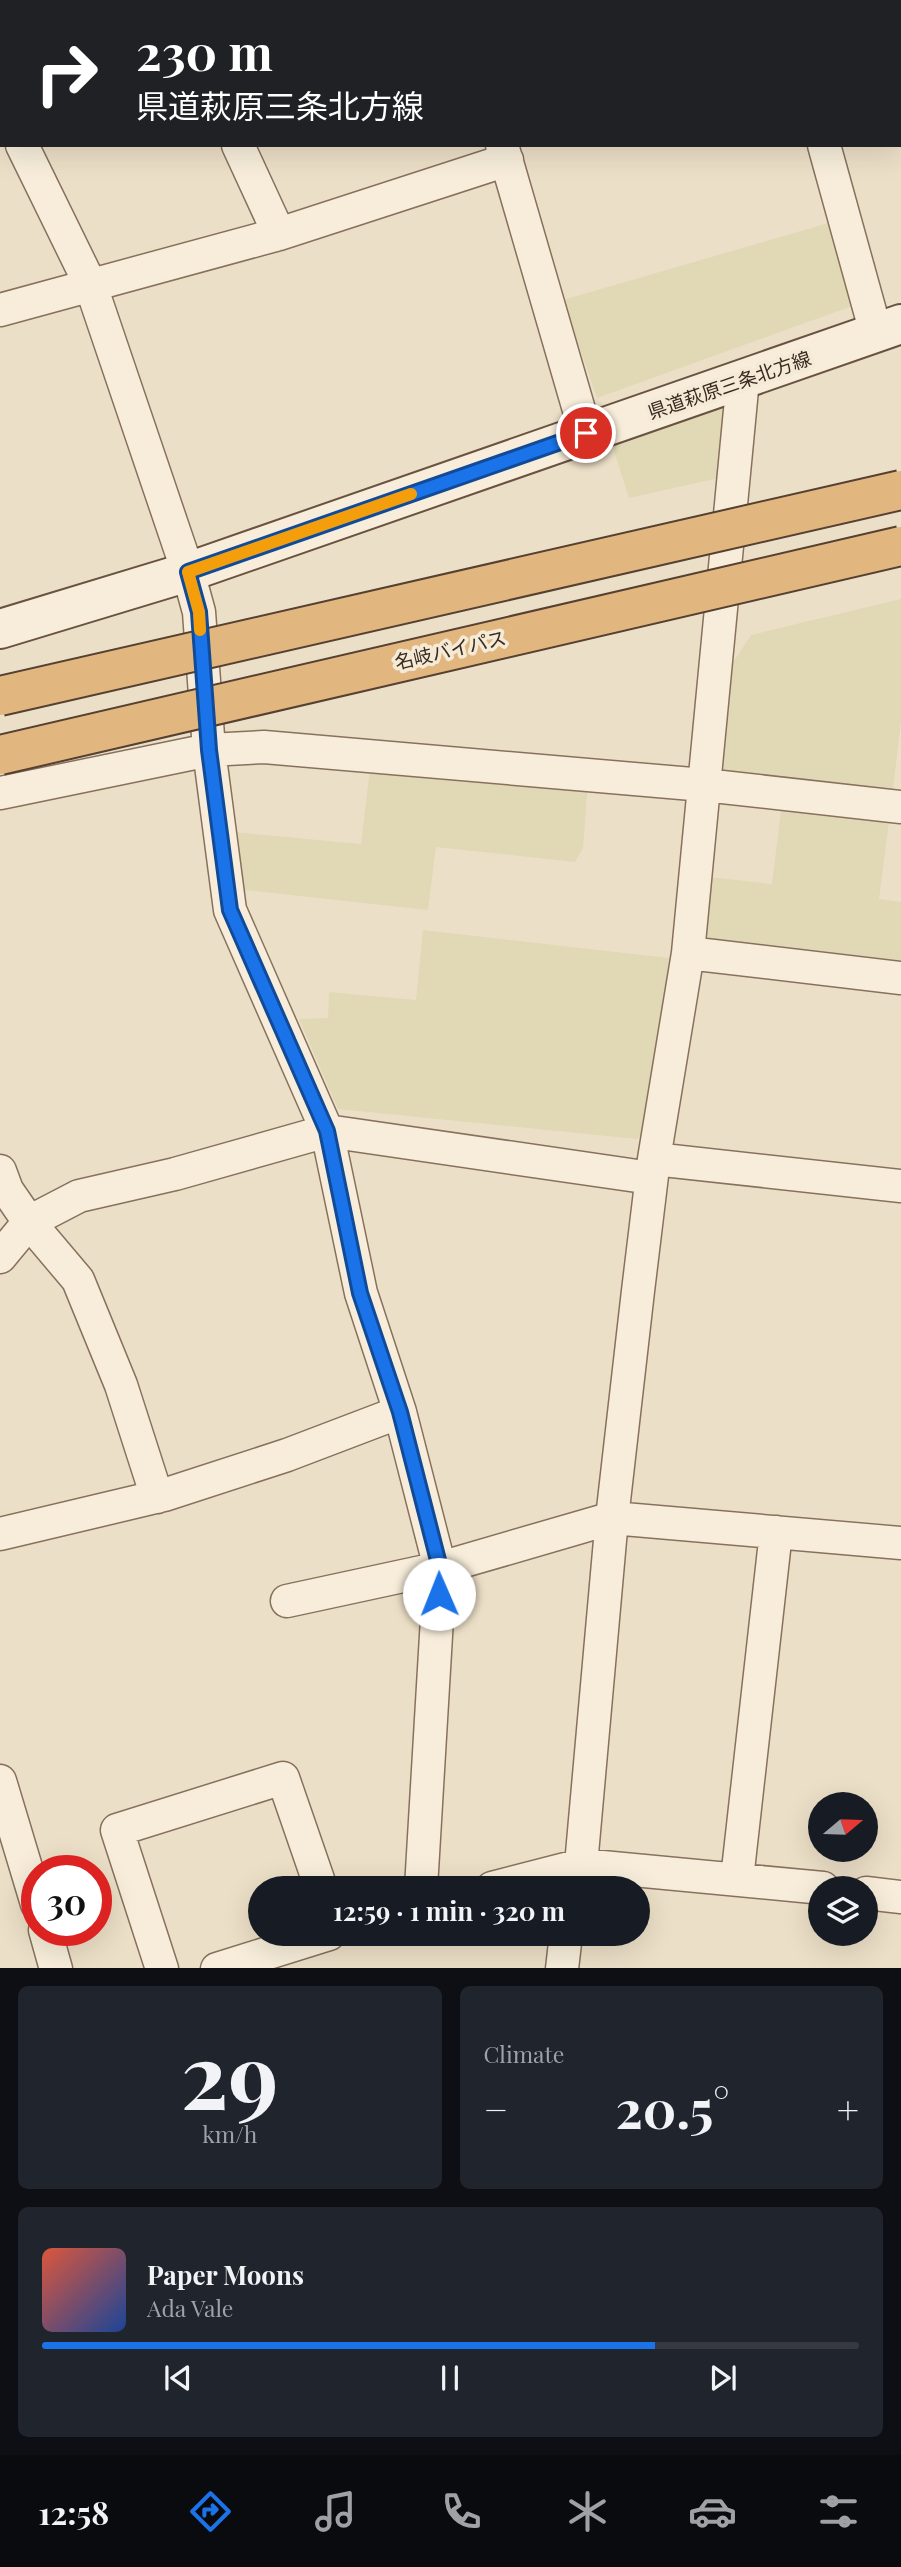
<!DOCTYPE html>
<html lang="en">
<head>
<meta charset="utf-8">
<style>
  :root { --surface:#171b24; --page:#20242c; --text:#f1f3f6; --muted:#9ea1a6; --line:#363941; --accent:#1a73e8 }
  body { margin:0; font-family:"Playfair Display","Noto Sans JP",serif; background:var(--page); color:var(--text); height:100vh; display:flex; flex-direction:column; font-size:26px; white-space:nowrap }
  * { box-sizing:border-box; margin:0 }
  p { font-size:23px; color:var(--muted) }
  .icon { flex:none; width:38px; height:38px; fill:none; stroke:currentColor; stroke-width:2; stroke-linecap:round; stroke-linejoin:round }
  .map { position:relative; height:1968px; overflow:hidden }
  .drawer { display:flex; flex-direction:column; gap:18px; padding:18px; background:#0d0f14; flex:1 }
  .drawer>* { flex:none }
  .guide { position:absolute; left:0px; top:0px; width:901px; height:147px; box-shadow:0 7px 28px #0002; background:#202124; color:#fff; overflow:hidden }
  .needle { width:46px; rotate:71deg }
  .controls { position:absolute; left:808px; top:1792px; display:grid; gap:14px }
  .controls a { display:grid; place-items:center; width:70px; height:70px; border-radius:50%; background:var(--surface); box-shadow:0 7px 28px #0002; font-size:35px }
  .speed { position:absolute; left:21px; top:1855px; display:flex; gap:14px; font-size:35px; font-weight:700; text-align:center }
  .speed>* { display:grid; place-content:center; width:91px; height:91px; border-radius:50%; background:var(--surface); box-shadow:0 7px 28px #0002; line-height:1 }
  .speed .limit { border:10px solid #d22; background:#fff; color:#111 }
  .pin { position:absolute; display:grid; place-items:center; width:60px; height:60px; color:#fff; margin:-30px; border:4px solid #fff; border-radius:50%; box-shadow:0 2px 7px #0007 }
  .me { position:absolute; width:77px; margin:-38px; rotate:359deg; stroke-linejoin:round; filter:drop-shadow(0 0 5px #0008) }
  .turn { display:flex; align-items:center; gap:24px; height:147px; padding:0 21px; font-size:32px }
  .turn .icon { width:91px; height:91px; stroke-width:2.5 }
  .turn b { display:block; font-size:49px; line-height:60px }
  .big { font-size:52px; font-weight:700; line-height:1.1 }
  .drawer .card { flex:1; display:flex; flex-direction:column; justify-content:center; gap:10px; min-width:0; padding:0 24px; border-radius:10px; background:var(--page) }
  .drawer .dial { align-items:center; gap:0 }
  .dial b { font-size:91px; line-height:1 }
  .song { display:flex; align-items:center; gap:21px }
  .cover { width:84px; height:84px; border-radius:10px; background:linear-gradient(135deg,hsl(10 70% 55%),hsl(220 70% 35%)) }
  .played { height:7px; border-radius:4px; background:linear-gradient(90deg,var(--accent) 75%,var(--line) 75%) }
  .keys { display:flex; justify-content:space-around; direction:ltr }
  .heat { display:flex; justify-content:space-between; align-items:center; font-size:38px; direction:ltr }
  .drawer .tiles { flex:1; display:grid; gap:18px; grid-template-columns:1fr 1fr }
  .card:last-child { grid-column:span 2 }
  .trip { position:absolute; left:248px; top:1876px; width:402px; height:70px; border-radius:35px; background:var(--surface); box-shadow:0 7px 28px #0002; font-weight:700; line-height:70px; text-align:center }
  .tabs { display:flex; height:112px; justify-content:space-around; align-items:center; background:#090b0e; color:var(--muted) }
  .tabs .icon { width:49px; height:49px }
  .tabs .selected { color:var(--accent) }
  .tabs b { font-size:32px; color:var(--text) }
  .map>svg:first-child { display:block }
  .farmland { fill:#e1d8b5 }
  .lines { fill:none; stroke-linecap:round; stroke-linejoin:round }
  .minor-casing { stroke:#87715d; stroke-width:35 }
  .secondary-casing { stroke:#695240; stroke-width:42 }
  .minor { stroke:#f7edda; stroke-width:32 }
  .secondary { stroke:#f7edda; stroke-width:38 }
  .trunk-bridge-casing { stroke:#554031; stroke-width:42; stroke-linecap:butt }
  .trunk-bridge { stroke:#e2b67f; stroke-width:38 }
  .route-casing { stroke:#114b97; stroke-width:18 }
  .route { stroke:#1a73e8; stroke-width:12 }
  .slow { stroke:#f59e0b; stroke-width:12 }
  .labels { text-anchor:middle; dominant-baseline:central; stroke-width:7; stroke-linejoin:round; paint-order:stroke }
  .street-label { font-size:19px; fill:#382a20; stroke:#f4ead6 }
</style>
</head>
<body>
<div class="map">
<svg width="901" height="1969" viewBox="0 0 901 1969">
  <rect width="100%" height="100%" fill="#ecdfc7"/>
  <path class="farmland" d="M832 222 858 304 597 398 563 300Z
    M731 401 728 476 629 498 610 438Z
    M901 599V722L892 798 718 770 732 664 751 635Z
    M371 761 588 782 583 848 575 862 436 847 428 910 244 890 233 832 361 844Z
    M781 810 889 822 879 899 901 902V969L709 946 702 934 709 877 772 884Z
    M423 930 669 958 652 1125 637 1139 338 1109 299 1019 328 1018 329 992 416 1000Z"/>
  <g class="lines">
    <defs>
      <path id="minor" d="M456 0 457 2
        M573 0 574 2
        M285 2 289 0
        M900 17 901 16
        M0 101 2 105
        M22 145 91 286 188 572 199 612 209 750 230 910 327 1131 361 1293 400 1412 440 1568 421 1888
        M238 145 279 234
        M502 145 586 434
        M824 145 876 333
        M0 310 279 234 507 160
        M0 793 209 750 264 747 704 785 901 807
        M688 953 901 978
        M654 1159 901 1186
        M0 1171 7 1190 29 1222 78 1280 121 1385 157 1497
        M0 1257 29 1222 79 1196 175 1174 327 1131 651 1178
        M0 1534 164 1495 287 1455 400 1412
        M287 1601 440 1568 612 1518 901 1543
        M0 1781 37 1904
        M737 1879 776 1532
        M492 1888 581 1865 823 1888
        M576 1888 581 1865 612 1518 638 1291 654 1159 688 953 743 379
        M866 1893 901 1897
        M45 1930 56 1969
        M162 1969 117 1830 283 1778 321 1888
        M217 1969 329 1934
        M562 1969 566 1934"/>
      <path id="secondary" d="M0 629 188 572 901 324"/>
    </defs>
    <use href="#minor" class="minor-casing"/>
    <use href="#secondary" class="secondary-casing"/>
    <use href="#minor" class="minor"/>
    <use href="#secondary" class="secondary"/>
    <defs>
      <path id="trunk-bridge" d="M0 696 901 490
        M0 755 901 546"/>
    </defs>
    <use href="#trunk-bridge" class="trunk-bridge-casing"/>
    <use href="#trunk-bridge" class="trunk-bridge"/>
  </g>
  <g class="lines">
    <defs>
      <path id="route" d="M439 1594 440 1568 400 1412 360 1293 327 1131 230 910 209 750 199 612 188 572 586 433"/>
    </defs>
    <use href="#route" class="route-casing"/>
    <use href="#route" class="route"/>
    <path class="slow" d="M200 630 199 612 188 572 411 494"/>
  </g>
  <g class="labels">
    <g class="street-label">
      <text transform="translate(729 384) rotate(-19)">県道萩原三条北方線</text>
      <text transform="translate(450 649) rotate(-13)">名岐バイパス</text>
    </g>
  </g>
</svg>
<div class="controls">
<a><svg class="needle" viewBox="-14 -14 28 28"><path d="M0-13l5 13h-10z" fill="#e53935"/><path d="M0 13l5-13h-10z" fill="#9ea1a6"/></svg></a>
<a><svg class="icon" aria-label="layers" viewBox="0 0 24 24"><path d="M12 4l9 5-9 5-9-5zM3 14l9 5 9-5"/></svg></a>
</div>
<div class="speed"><div class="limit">30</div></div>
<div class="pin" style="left:586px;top:433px;background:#d93025"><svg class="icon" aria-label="arrive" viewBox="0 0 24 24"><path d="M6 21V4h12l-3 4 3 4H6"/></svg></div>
<svg class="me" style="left:439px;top:1594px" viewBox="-20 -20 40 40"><circle r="19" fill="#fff"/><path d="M0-13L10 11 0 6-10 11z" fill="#1a73e8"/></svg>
<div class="trip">12:59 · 1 min · 320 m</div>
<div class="guide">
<div class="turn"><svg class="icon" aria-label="right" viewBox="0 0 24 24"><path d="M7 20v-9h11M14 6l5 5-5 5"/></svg><div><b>230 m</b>県道萩原三条北方線</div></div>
</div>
</div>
<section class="drawer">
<div class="tiles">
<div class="card dial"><b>29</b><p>km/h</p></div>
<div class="card"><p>Climate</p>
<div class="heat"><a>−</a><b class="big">20.5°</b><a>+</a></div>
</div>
<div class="card">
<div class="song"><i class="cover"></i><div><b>Paper Moons</b><p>Ada Vale</p></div></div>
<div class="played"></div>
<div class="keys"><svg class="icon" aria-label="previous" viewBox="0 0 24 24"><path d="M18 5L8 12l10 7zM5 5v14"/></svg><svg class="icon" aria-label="pause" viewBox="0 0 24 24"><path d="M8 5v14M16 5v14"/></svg><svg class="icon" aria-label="next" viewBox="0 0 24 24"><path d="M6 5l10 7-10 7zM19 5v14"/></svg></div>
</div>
</div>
</section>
<nav class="tabs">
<b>12:58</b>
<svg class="icon selected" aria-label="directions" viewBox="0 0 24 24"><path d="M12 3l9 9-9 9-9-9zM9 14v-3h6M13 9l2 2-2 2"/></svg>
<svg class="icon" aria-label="music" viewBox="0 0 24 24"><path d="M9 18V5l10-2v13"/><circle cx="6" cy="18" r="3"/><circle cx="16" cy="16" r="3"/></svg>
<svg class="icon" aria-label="phone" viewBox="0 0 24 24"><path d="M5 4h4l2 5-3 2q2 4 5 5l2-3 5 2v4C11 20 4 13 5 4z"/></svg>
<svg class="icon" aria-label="climate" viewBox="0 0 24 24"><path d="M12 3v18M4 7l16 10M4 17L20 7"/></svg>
<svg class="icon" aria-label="car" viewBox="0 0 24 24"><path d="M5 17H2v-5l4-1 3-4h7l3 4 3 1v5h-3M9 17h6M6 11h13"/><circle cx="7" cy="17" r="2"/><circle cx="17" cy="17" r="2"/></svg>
<svg class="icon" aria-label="filters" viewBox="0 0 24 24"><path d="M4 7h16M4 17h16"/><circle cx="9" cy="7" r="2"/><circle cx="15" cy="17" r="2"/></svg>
</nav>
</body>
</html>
